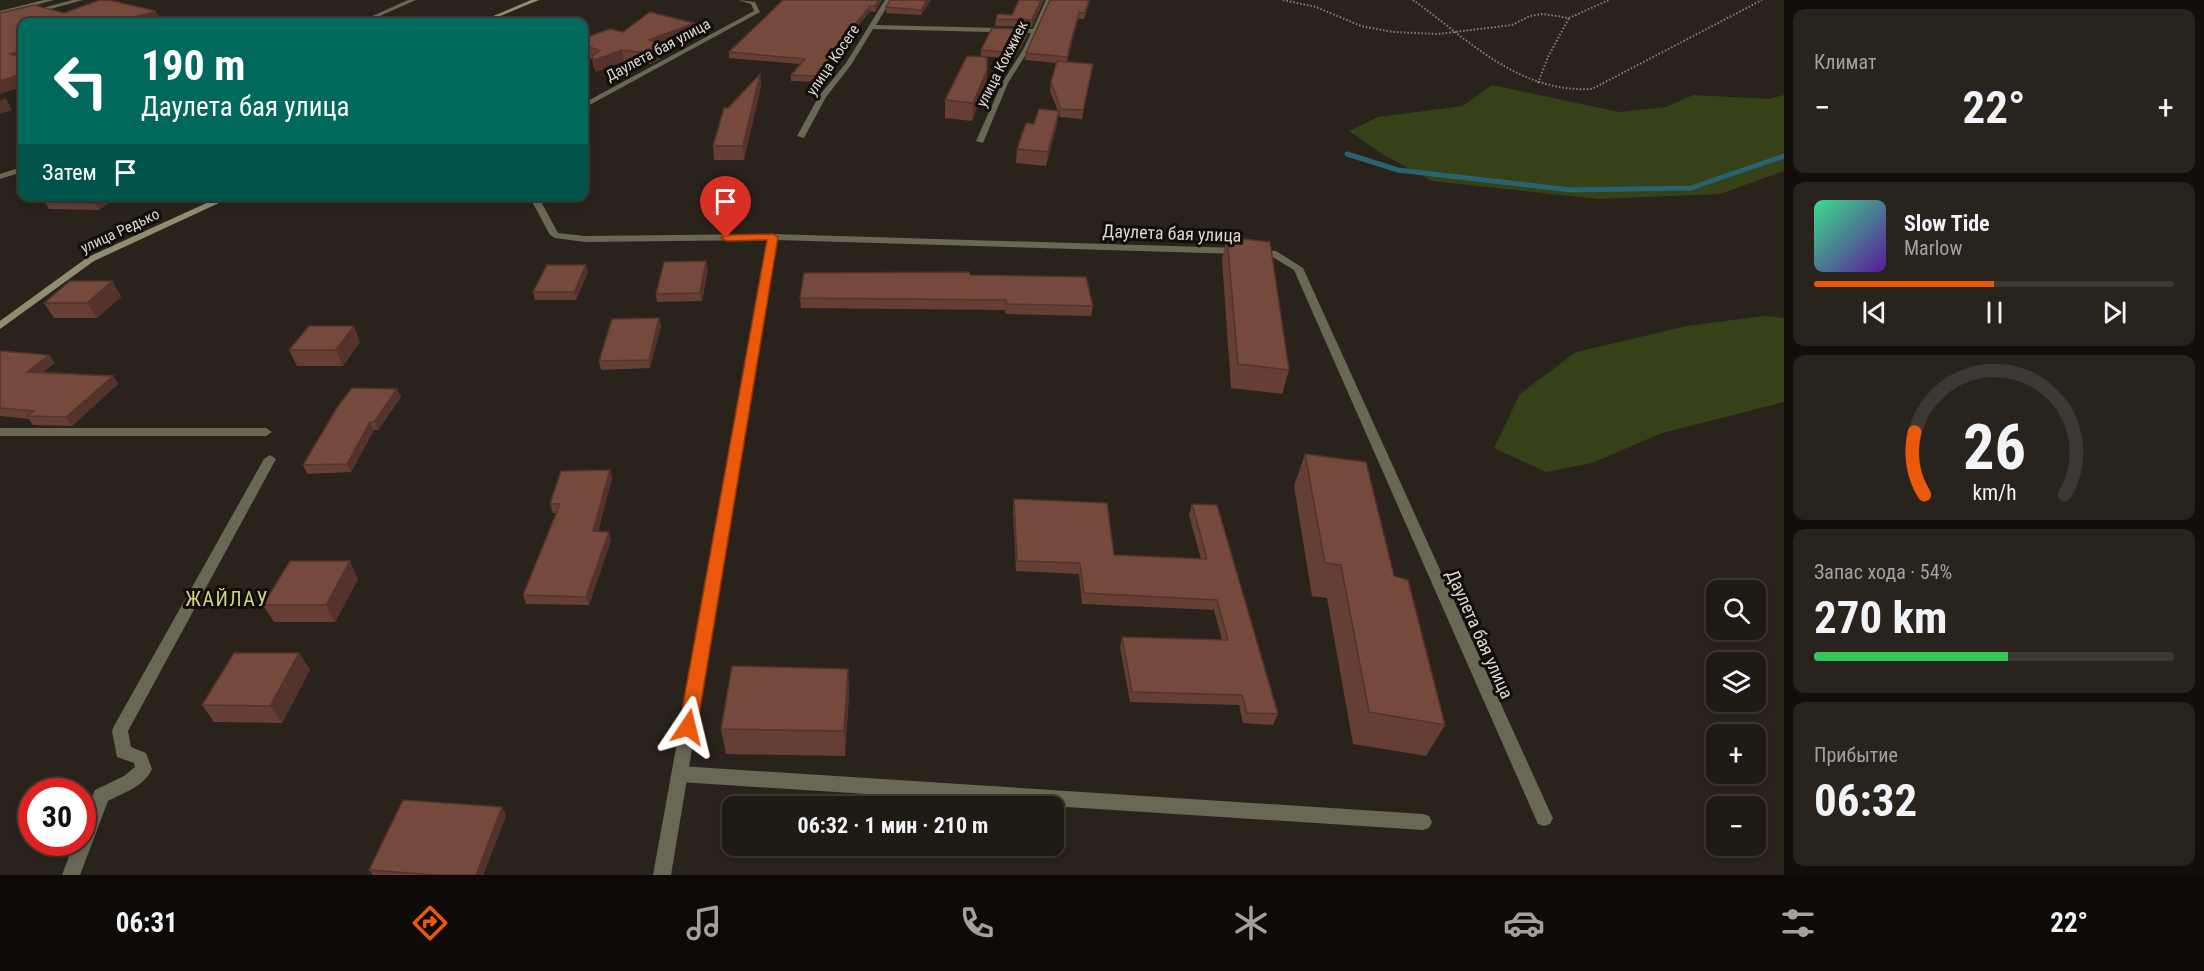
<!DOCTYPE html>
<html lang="ru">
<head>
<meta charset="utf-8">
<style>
  :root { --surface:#201a14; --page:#28231d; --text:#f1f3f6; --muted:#a2a1a0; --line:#3d3834; --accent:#ea580c }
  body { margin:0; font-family:"Roboto Condensed",sans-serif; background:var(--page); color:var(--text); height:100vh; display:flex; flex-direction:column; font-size:22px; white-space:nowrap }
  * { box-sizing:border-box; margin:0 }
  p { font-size:20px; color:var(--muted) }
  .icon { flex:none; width:33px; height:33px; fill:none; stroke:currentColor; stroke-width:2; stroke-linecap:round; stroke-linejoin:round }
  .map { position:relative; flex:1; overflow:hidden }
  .panel { display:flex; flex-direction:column; gap:9px; padding:9px; background:#120e0b; width:420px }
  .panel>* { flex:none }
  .top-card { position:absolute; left:18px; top:18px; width:570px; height:183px; border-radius:12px; box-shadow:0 3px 9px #0003,0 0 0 2px var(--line); background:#00695c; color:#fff; overflow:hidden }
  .buttons { position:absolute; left:1706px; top:580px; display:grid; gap:12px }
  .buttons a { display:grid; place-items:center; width:60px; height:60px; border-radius:12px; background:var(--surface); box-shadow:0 3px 9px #0003,0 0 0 2px var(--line); font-size:30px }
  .speed { position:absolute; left:18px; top:778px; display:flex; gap:12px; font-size:30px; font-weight:700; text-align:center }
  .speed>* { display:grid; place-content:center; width:78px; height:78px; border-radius:50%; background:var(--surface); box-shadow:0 3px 9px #0003,0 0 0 2px var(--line); line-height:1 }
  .speed .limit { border:9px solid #d22; background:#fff; color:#111 }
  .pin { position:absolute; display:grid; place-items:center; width:51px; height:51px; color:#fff; margin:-62px -26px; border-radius:50% 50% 50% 0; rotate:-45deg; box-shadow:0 0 6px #0007 }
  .pin .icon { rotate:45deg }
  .me { position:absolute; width:66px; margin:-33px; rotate:10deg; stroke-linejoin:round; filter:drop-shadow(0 0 4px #0008) }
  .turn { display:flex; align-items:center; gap:21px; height:126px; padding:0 24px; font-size:27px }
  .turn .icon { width:78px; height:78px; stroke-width:2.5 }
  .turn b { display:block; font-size:42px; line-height:51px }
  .then { display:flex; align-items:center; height:57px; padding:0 24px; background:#0003; gap:12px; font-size:22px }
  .big { font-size:45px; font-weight:700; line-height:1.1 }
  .panel .tile { flex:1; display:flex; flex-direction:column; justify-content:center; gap:9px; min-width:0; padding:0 21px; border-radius:12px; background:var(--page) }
  .panel .dial { align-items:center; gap:0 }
  .dial svg { height:156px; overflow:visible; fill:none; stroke:var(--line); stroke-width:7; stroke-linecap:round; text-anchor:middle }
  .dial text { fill:var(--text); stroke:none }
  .song { display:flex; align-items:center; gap:18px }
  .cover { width:72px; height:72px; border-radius:9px; background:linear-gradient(135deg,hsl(150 70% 55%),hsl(270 70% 35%)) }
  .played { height:6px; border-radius:3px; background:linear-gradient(90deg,var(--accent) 50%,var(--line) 50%) }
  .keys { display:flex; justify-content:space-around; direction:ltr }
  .heat { display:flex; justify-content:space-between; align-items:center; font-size:33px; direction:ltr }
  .charge { height:9px; border-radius:4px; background:linear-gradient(90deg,#34c759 54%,var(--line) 0) }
  .trip { position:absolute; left:722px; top:796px; width:342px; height:60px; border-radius:12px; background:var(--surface); box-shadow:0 3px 9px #0003,0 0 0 2px var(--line); font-weight:700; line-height:60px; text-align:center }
  .dock { display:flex; height:96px; justify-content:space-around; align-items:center; background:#0d0a08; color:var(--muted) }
  .dock .icon { width:42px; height:42px }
  .dock .on { color:var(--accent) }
  .dock b { font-size:27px; color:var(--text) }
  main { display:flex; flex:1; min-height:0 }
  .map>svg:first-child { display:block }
  .green { fill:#364118 }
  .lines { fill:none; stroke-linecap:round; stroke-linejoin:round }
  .stream { stroke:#286372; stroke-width:5 }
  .path { stroke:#88827b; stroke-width:2; stroke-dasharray:1.5 2; stroke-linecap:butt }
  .lane { fill:#696855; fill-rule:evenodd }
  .street { fill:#696855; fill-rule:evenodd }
  .secondary { fill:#908e70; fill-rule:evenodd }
  .wall { fill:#653f34 }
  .shaded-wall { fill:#53332b }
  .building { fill:#76493d; stroke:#53332b; stroke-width:1.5 }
  .route { fill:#ea580c; stroke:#983908; stroke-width:1.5 }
  .labels { text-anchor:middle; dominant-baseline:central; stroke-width:6; stroke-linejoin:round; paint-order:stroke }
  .far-street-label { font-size:15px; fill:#ddd8d3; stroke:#100d0a }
  .street-label { font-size:18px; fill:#ddd8d3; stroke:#100d0a }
  .neighbourhood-label { font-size:20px; letter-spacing:1.5px; fill:#d1d283; stroke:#100d0a }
</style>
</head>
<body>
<main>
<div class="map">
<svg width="1784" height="875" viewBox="0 0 1784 875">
  <rect width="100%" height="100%" fill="#2a231b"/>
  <path class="green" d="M1492 85 1619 112 1666 107 1693 95 1769 99 1784 95V171L1720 194 1598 199 1432 181 1382 154 1349 131 1378 117 1463 106Z
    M1763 316 1784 318V402L1662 433 1592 463 1546 472 1494 448 1520 394 1576 352 1687 326Z"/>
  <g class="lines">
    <path class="stream" d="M1347 154 1398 170 1571 190 1691 188 1784 156"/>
    <path class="path" d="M1283 0 1316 7 1361 26 1393 32 1438 34 1512 25 1530 16 1543 14 1569 18 1609 0
      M1413 0C1469 40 1518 93 1592 89L1762 0
      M1538 83 1548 57 1569 18"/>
    <path class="lane" d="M44 0H54L0 15V11Z
      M680 766 1423 814 1429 816 1432 822 1429 828 1423 830 680 782 674 779 672 774 674 769Z"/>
    <path class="street" d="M73 0H83L0 23V19Z
      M408 0H416L366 22H359Z
      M738 0 755 2 760 12 584 108V103L754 11 751 4Z
      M885 0H891L876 25 1033 29 1046 0H1052L1030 48 1008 83 983 143 976 141 1002 83 1024 48 1031 33 873 29 851 65 826 97 804 138 797 136 819 96 846 63Z
      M22 167V172L0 179V174Z
      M529 196H538L558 233 585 236 773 234 1238 248 1243 251 1238 254 777 240 671 875H653L768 240 585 242 555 238 550 235Z
      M1256 249 1276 251 1303 268 1550 812 1553 818 1550 824 1544 826 1538 824 1294 270 1271 256 1253 254 1251 252Z
      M0 428H266L272 432 266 436H0Z
      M270 455 276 459 128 731 131 747 146 753 152 769C145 786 123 793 108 801L80 875H62L74 843H82V822L95 790 124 776 135 767 134 763 117 757 112 731 114 726 264 459Z"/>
    <path class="secondary" d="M531 0H539L486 22H479Z
      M222 196H234L94 261 0 329V321L88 257Z"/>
  </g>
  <path class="wall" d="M882 0 875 12 870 11 837 53V58L818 82 791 81V75L800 64 729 58V52Z
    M931 0 921 15 886 13V7Z
    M1019 0H1044L1032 27 995 26 996 19 1012 15Z
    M1090 0 1084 19H1078L1067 62 1093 64 1082 119 1060 117 1059 113 1057 124 1046 166 1016 163 1017 149 1034 124 1058 111 1050 91 1051 82 1057 63 1025 60 1026 53Z
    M1028 29V35L1014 59 981 56V50Z
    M623 32 696 33 660 47 661 54 660 59 651 64 624 61 596 72 594 67 592 59 584 57V38Z
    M987 70 986 86 972 121 945 118V100Z
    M760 74 761 86 744 160H714L713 146 728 108Z
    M53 196H119L99 210 49 209 45 202Z
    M1227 237 1289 370 1282 394 1231 388 1222 259Z
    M708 269 702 301 657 302 656 294Z
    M588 272 576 300H535L533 292Z
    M970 275 1093 306 1091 316 1006 314 1005 310 801 308 800 298Z
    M112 281 121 297 97 318H54L44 303Z
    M659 318 661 326 650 368 601 370 599 361Z
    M360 342 343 366H297L289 350Z
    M0 351 55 363 42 372 113 376 118 384 72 426 33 425 29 419 0 416Z
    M397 389 401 397 378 430H374L351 472 307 474 303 465Z
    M1305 454 1394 576 1445 725 1426 756 1353 744 1327 598 1312 596 1294 486Z
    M610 470 612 478 598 531 611 540 589 605 526 604 523 595 557 513H553L550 504Z
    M1014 499 1114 555 1201 559 1189 515 1192 504 1278 714 1273 725 1243 723 1239 705 1130 702 1120 647 1122 637 1222 640 1214 610 1082 604 1079 574 1016 571 1013 509Z
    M358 579 335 622H274L263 605Z
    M299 653 310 670 282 723 214 722 202 705Z
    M848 669 849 694 845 756 726 754 721 729Z
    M502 807 506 816 483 875H373L369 870Z"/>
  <path class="shaded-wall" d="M879 0H882L875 12V6Z
    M927 0H931L921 15V10Z
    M1041 0H1044L1032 27V20Z
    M1089 0H1090L1084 19 1085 13Z
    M870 6V11L837 53V58L818 82V76L833 51Z
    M156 11 161 21 155 22H117Z
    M1079 12 1078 19 1066 64 1067 57Z
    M694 23 696 33 660 47 661 54 660 59 651 64 649 53V40Z
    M1028 29V35L1014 59 1015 53Z
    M622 50 624 61 596 72 594 60Z
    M22 51V63L10 54Z
    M1093 64 1092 72 1082 119 1083 110Z
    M987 70 986 86 972 121 973 103Z
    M22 74V87L0 94V81Z
    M760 74 761 86 744 160 743 146Z
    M6 98 12 110 0 114V100Z
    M1059 111 1057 124 1046 166 1048 152Z
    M104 196H119L99 210 95 203Z
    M706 261 708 269 702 301 700 293Z
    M586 265 588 272 576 300 574 292Z
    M112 281 121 297 97 318 87 303Z
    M659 318 661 326 650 368 649 360Z
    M354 326 360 342 343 366 336 350Z
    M49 355 55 363 33 380 27 372Z
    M113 376 118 384 72 426 66 417Z
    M397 389 401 397 378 430 374 422Z
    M370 422 374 430 351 472 347 464Z
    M610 470 612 478 596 540 593 531Z
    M609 532 611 540 589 605 586 597Z
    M350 561 358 579 335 622 326 605Z
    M299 653 310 670 282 723 270 706Z
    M848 669 849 694 845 756 844 731Z
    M502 807 506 816 483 875H476Z"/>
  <path class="building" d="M100 0H109L156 11 117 22H22V51L10 54 22 57V74L0 81V13L34 5 64 13Z
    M783 0H879L875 6H870L833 51 837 52 818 76 791 75 805 59 729 52Z
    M890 0H927L921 10 886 7Z
    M1019 0H1041L1032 20 996 19 998 14 1012 15Z
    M1050 0H1089L1085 13 1079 12 1067 57 1026 53Z
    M650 12 694 23 649 40 659 43 658 49 649 53 622 50 594 60 592 56 600 50 584 46V38L610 29 623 32Z
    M992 28 1028 29 1015 53 981 50Z
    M967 56 987 57V70L973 103 945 100Z
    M1057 61 1093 64 1083 110 1061 109 1051 82Z
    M760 74 743 146H713L724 108H728Z
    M1039 109 1059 111 1048 152 1017 149 1026 123 1034 124Z
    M53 196H104L95 203 45 202Z
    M1227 237 1270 242 1289 370 1238 364Z
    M706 261 700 293 656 294 664 262Z
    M547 265H586L574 292H533Z
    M969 272 970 275 1086 277 1093 306 1007 304 1006 300 800 298 804 273Z
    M70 281H112L87 303H44Z
    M659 318 649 360 599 361 612 319Z
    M309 326H354L336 350H289Z
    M0 351 49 355 27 372 113 376 66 417 27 416 34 411 0 408Z
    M352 388 397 389 374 422H370L347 464 303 465 338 406Z
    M1305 454 1366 462 1394 576 1408 580 1445 725 1369 712 1341 565 1325 563Z
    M610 470 593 531 609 532 586 597 523 595 560 504H550L561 471Z
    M1014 499 1107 503 1114 555 1207 559 1192 504 1217 505 1278 714 1247 713 1242 695 1132 692 1122 637 1228 640 1217 600 1084 593 1080 563 1017 561Z
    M290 561H350L326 605H263Z
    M234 653H299L270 706 202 705Z
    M732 666 848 669 844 731 721 729Z
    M403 800 502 807 476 875H436L369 870Z"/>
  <path class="route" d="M773 234 778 237 697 727 695 733 688 735 682 733 679 727 767 240 726 241 721 238 726 235Z"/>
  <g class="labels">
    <g class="far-street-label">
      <text transform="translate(658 50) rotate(-28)">Даулета бая улица</text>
      <text transform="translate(833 60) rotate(-56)">улица Косеге</text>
      <text transform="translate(1002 64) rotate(-63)">улица Кокжиек</text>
      <text transform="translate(120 231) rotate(-25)">улица Редько</text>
    </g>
    <g class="street-label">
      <text transform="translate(1172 233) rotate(2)">Даулета бая улица</text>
      <text transform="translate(1480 634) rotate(66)">Даулета бая улица</text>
    </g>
    <g class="neighbourhood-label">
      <text x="227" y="599">ЖАЙЛАУ</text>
    </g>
  </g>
</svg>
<div class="buttons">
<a><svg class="icon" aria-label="search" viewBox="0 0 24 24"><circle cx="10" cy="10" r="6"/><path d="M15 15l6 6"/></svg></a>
<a><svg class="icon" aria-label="layers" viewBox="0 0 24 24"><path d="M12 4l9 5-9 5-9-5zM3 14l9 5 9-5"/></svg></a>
<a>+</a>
<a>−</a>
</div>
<div class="speed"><div class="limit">30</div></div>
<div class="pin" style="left:726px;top:238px;background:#d93025"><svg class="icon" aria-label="arrive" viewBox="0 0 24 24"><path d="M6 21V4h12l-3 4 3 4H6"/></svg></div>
<svg class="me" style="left:688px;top:727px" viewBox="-20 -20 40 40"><path d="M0-17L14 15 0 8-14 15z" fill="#ea580c" stroke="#fff" stroke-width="4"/></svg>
<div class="trip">06:32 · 1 мин · 210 m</div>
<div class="top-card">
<div class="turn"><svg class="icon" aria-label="left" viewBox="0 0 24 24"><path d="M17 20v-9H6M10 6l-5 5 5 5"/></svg><div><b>190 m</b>Даулета бая улица</div></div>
<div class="then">Затем<svg class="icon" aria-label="arrive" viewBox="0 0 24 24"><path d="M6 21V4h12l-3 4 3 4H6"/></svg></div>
</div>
</div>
<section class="panel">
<div class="tile"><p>Климат</p>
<div class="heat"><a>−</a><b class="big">22°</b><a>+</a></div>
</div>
<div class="tile">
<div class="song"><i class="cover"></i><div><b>Slow Tide</b><p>Marlow</p></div></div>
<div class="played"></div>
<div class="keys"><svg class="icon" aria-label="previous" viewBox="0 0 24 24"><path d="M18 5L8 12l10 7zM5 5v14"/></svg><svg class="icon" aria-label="pause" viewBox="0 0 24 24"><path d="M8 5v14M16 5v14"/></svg><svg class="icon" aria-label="next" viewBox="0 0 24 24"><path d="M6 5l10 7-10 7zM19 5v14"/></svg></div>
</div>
<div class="tile dial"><svg viewBox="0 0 100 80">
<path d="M14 69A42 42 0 1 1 86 69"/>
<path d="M14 69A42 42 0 0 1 9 37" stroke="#ea580c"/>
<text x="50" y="56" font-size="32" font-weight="700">26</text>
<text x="50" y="72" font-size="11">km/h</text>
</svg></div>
<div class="tile"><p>Запас хода · 54%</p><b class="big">270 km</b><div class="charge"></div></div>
<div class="tile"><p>Прибытие</p><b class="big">06:32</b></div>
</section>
</main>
<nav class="dock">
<b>06:31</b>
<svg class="icon on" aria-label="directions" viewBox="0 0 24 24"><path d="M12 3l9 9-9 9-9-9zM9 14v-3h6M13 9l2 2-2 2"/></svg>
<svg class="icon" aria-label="music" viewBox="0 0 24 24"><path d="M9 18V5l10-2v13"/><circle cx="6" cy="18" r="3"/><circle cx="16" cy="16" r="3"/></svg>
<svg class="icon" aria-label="phone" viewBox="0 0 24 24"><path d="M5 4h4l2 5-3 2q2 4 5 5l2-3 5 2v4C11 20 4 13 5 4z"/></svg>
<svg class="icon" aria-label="climate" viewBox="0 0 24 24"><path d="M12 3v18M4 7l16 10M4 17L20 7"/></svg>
<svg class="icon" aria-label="car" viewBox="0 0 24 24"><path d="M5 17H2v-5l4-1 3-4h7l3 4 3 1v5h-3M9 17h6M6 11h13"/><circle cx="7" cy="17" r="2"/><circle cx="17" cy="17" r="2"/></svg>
<svg class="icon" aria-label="filters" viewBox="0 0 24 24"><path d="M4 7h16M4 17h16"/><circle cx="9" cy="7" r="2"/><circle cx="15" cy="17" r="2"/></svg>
<b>22°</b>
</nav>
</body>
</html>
